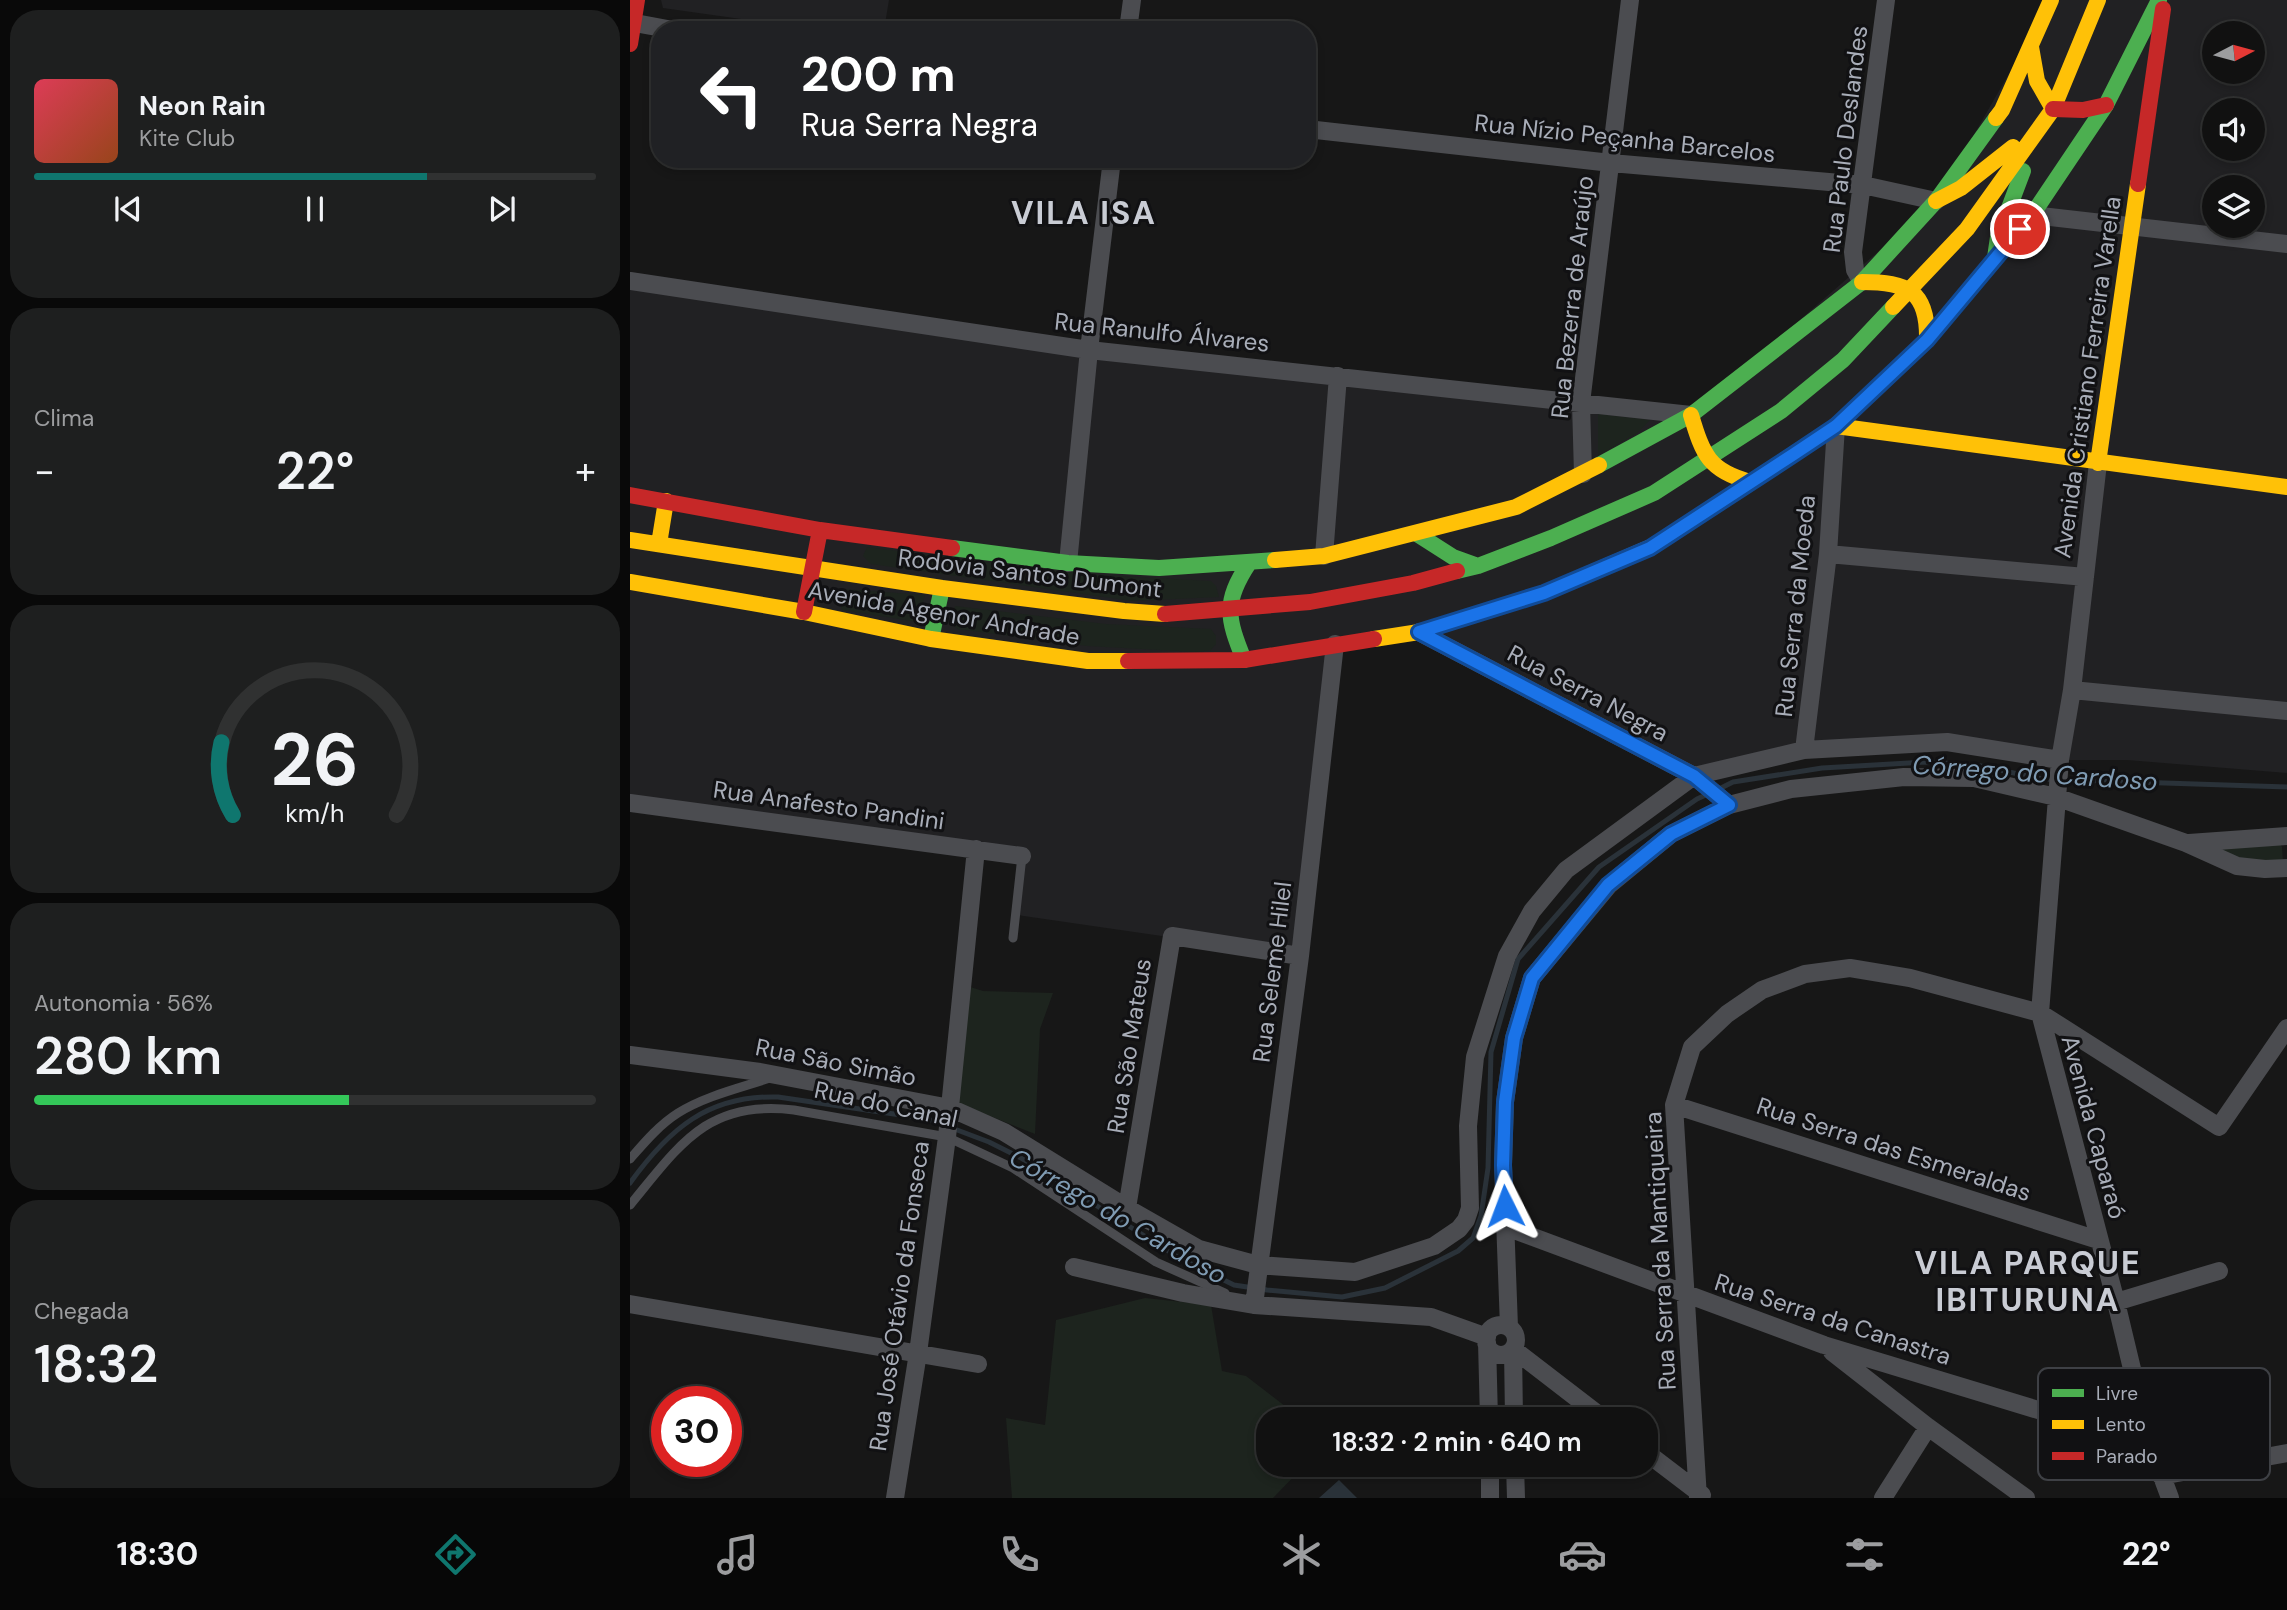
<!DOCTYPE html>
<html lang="pt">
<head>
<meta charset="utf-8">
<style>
  :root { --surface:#111; --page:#1e1f1f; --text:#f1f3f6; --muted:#9c9d9f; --line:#303131; --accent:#0f766e }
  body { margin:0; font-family:"DM Sans",sans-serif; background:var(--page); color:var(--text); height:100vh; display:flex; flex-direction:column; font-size:26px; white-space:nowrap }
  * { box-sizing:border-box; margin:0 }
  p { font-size:23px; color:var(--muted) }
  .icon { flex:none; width:38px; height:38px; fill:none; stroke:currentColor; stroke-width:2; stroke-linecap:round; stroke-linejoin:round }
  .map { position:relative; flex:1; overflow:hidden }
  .sheet { display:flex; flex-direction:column; gap:10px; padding:10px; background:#090909; width:630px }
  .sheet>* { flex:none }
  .hud { position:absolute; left:21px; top:21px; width:665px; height:147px; border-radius:28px; box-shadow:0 4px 10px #0003,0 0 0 2px var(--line); background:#202124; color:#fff; overflow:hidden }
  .needle { width:46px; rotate:84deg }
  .controls { position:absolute; left:1572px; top:21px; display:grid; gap:14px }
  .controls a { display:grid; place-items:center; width:63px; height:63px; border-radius:50%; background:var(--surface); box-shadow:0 4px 10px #0003,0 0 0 2px var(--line); font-size:35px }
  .speed { position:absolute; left:21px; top:1386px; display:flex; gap:14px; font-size:35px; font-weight:700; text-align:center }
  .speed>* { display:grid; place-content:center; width:91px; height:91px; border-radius:50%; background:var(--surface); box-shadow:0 4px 10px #0003,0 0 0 2px var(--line); line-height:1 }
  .speed .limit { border:10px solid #d22; background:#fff; color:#111 }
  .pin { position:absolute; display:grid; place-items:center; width:60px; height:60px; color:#fff; margin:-30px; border:4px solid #fff; border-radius:50%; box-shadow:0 2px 7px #0007 }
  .me { position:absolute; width:77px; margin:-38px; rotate:357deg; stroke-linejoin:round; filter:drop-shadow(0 0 5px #0008) }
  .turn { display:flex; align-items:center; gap:24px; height:147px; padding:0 35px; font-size:32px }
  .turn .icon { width:91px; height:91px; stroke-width:2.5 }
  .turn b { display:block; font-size:49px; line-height:60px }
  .big { font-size:52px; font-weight:600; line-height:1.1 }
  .sheet .card { flex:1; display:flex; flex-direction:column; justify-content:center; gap:10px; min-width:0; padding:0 24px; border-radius:28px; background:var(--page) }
  .sheet .dial { align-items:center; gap:0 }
  .dial svg { height:182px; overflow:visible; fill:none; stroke:var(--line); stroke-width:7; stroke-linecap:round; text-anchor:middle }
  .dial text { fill:var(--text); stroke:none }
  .song { display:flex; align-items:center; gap:21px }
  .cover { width:84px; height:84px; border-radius:10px; background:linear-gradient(135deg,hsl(350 70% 55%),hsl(20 70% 35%)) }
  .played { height:7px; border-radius:4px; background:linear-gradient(90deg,var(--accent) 70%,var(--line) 70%) }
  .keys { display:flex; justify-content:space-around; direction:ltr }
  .heat { display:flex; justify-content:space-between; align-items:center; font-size:38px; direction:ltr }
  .charge { height:10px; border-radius:5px; background:linear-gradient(90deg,#34c759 56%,var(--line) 0) }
  .trip { position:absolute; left:626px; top:1407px; width:402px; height:70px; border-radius:28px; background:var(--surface); box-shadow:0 4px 10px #0003,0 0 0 2px var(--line); font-weight:600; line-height:70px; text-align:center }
  .dock { display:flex; height:112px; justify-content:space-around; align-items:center; background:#070707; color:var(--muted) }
  .dock .icon { width:49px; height:49px }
  .dock .on { color:var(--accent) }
  .dock b { font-size:32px; color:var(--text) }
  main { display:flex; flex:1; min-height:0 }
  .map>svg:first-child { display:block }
  .built { fill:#212123; fill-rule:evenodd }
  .green { fill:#1d241e }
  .water { fill:#2a3239 }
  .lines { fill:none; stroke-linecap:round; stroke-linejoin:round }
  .stream { stroke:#2a3239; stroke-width:5 }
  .lane { stroke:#4b4c50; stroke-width:9 }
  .street { stroke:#4b4c50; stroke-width:18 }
  .fast { stroke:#4caf50; stroke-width:16 }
  .slow { stroke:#ffc107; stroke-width:16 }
  .jam { stroke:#c62828; stroke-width:16 }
  .route-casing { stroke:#114b97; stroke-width:18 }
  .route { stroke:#1a73e8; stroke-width:12 }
  .labels { text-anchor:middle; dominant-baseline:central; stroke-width:6; stroke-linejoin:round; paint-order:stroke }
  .street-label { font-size:24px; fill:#a8adb8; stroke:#111113 }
  .water-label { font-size:26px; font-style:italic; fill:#7f9bb3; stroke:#111113 }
  .district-label { font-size:32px; font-weight:bold; letter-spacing:2px; fill:#c9ccd4; stroke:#111113 }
  .key { fill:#111113; stroke:#3e4045; stroke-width:2 }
  .key-label { font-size:19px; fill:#a8adb8 }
</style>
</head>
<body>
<main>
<section class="sheet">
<div class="card">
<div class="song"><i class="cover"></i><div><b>Neon Rain</b><p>Kite Club</p></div></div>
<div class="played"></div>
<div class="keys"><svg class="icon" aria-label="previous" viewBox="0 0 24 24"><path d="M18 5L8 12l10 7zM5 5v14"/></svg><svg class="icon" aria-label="pause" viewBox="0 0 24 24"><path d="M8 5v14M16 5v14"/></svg><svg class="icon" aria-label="next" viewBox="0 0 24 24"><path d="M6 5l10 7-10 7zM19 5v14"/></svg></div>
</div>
<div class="card"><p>Clima</p>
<div class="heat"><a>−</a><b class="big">22°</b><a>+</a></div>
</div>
<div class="card dial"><svg viewBox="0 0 100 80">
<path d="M14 69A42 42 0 1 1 86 69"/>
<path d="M14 69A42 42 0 0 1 9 37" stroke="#0f766e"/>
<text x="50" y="56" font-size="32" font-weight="700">26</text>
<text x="50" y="72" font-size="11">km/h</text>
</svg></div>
<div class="card"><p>Autonomia · 56%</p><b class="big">280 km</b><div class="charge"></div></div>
<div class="card"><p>Chegada</p><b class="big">18:32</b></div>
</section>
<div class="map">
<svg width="1657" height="1498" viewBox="0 0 1657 1498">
  <rect width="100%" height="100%" fill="#171717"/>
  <path class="built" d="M31 0H259L254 30H190L33 8Z
    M1421 0H1657V773L1497 760H1430L1271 744 1064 775 790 632 706 644 670 956 387 915 392 856 0 801V277L376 333 1061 415 1306 201ZM1584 33H1622V72H1584ZM1584 110H1622V149H1584ZM1584 187H1622V226H1584Z"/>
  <path class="green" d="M968 414 1020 420 1007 433 968 456Z
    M237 547 453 574 581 581 586 586 589 597 502 601 241 564 233 556Z
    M213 589 295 595 288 622 212 610 209 600Z
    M325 606 476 624 581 629 586 636V644L581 650 567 652 457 646 328 629 320 623Z
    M1648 840 1652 847 1653 862 1610 863 1577 846Z
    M337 986 353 991 423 993 410 1029 405 1134 325 1102Z
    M515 1298 581 1305 592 1371 616 1376 672 1419H639V1465H675L643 1498H382L376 1418 415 1425 426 1320Z"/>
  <path class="water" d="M709 1480 727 1498H689Z"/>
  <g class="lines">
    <path class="stream" d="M1087 790 1103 782 1192 768 1296 762 1346 765 1412 779 1657 787
      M0 1183C39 1129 78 1095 148 1097L298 1119 359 1142 391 1158 551 1259 604 1285 637 1290 712 1297 755 1288 828 1251 843 1238 851 1216 858 1168 861 1052 888 959 969 867 1067 799 1078 794"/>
    <path class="lane" d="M383 938 392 856
      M0 1159C14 1143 29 1125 48 1113 75 1096 110 1088 140 1078
      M0 1205C49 1146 77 1099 164 1110L317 1137 383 1168 526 1262 595 1293"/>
    <path class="street" d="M0 22 43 30
      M498 30 502 0
      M677 129 981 163 1233 185 1306 201
      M1402 215 1657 244
      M0 281 459 350 1061 415
      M1232 282 1225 270 1223 252 1256 0
      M1468 463 1442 690 1430 760 1410 1013 1486 1302 1520 1444 1540 1498
      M953 474 951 403 1000 0
      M1198 554 1455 577
      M694 556 708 376
      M438 563 459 350 482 159
      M789 632 1064 776 1099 805
      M1442 690 1657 711
      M1174 750 1198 554 1206 426
      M0 803 392 856
      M1559 843 1657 836
      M0 1055 130 1072 320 1108 374 1132 497 1208 569 1249 628 1265 725 1272 804 1246 829 1229 836 1220 840 1208 838 1126 845 1057 877 956 902 911 936 870 1064 776 1174 750 1317 742 1430 760
      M1044 1105 1468 1240
      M497 1208 542 936 670 956
      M876 1227 1194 1345 1520 1444
      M444 1267 553 1293 624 1305 801 1317 857 1337
      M1486 1302 1589 1271
      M0 1304 348 1364
      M624 1305 670 956 705 644
      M856 1340a15 15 0 1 1 30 0a15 15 0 1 1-30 0Z
      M879 1327 873 1165 875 1102 884 1038 902 978 979 885 1041 834 1099 805 1161 789 1274 777 1344 778 1426 797 1556 843 1607 866 1635 869 1657 868
      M857 1342 859 1419
      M883 1349 974 1419
      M883 1349 884 1419
      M1202 1352 1298 1427 1396 1498
      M1017 1453 1072 1495
      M860 1465V1498
      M885 1465 886 1498
      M1531 1476 1657 1453
      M265 1498 288 1353 317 1137 346 849
      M1068 1498 1044 1105 1062 1047 1097 1014 1132 990 1175 974 1220 968 1280 978 1410 1013 1589 1127 1657 1028
      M1253 1498 1298 1427"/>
    <path class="fast" d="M1365 258 1368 237 1393 171
      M969 465 1061 415 1232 282 1306 201 1366 118
      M787 534 823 557 848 566
      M1023 546 1206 426 1297 340 1402 215 1476 105 1529 0
      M322 548 438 563 529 568 645 560
      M827 571 848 566 921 538 1024 493 1151 411 1213 360 1263 307
      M301 639 312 588
      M614 660C597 618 593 602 619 563"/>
    <path class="slow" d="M1401 47 1407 81 1423 109
      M1366 118 1372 110 1421 0
      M1306 201 1331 188 1383 147
      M1232 282C1278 282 1298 291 1297 340
      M1263 307 1337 229 1423 109 1468 0
      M1061 415C1073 455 1079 471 1121 482
      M1206 426 1657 487
      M1468 463 1508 184
      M0 540 312 588 494 611 535 614
      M29 544 36 501
      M645 560 694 556 886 507 969 465
      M0 582 174 612 301 639 458 661H498
      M744 639 789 632 914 593 1023 546"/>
    <path class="jam" d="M0 44 7 0
      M1423 109 1453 110 1476 105
      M1508 184 1533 9
      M0 495 190 530 322 548
      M174 612 190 530
      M535 614 680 602 783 583 827 571
      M498 661 614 660 744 639"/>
  </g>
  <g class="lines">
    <defs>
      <path id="route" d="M875 1206 873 1165 875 1102 884 1038 902 978 978 885 1041 834 1099 805 1064 776 789 632 914 593 1020 548 1164 454 1206 426 1297 340 1390 229"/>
    </defs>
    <use href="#route" class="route-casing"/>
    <use href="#route" class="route"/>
  </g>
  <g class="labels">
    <g class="street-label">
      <text transform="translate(995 138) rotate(6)">Rua Nízio Peçanha Barcelos</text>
      <text transform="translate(1215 139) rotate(-83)">Rua Paulo Deslandes</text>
      <text transform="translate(942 297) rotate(-84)">Rua Bezerra de Araújo</text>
      <text transform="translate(532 332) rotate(6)">Rua Ranulfo Álvares</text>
      <text transform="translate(1457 377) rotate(-82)">Avenida Cristiano Ferreira Varella</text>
      <text transform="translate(400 573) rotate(7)">Rodovia Santos Dumont</text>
      <text transform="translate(1165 606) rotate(-84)">Rua Serra da Moeda</text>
      <text transform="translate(314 613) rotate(10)">Avenida Agenor Andrade</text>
      <text transform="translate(958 693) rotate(28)">Rua Serra Negra</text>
      <text transform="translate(199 805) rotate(8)">Rua Anafesto Pandini</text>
      <text transform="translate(642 972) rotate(-83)">Rua Seleme Hilel</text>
      <text transform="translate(499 1046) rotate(-81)">Rua São Mateus</text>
      <text transform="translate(206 1062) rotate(11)">Rua São Simão</text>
      <text transform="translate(256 1104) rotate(12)">Rua do Canal</text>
      <text transform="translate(1464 1127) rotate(75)">Avenida Caparaó</text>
      <text transform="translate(1264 1149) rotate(18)">Rua Serra das Esmeraldas</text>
      <text transform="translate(1030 1251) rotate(-93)">Rua Serra da Mantiqueira</text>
      <text transform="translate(269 1296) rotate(-82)">Rua José Otávio da Fonseca</text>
      <text transform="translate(1203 1319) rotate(18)">Rua Serra da Canastra</text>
    </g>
    <g class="water-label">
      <text transform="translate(1405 773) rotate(4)">Córrego do Cardoso</text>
      <text transform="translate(488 1216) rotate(30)">Córrego do Cardoso</text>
    </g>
    <g class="district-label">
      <text x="454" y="213">VILA ISA</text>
      <text x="1398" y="1263">VILA PARQUE<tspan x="1398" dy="37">IBITURUNA</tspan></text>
    </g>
  </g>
  <rect x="1408" y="1368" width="232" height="112" rx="10" class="key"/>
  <rect x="1422" y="1389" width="32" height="8" fill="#4caf50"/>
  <rect x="1422" y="1420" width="32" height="9" fill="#ffc107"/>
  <rect x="1422" y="1452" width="32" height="8" fill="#c62828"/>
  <g class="key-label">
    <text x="1466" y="1400">Livre</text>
    <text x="1466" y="1431">Lento</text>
    <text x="1466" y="1463">Parado</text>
  </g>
</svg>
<div class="controls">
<a><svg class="needle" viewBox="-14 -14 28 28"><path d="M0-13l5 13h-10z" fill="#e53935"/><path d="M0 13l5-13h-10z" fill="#9c9d9f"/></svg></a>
<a><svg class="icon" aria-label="sound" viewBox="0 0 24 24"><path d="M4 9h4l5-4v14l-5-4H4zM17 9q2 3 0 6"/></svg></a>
<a><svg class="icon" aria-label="layers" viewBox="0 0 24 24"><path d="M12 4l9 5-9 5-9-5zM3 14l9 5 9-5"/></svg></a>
</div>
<div class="speed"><div class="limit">30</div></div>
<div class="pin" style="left:1390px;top:229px;background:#d93025"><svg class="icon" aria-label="arrive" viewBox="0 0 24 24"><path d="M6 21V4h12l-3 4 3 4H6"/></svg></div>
<svg class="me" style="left:875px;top:1206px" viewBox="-20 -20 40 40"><path d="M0-17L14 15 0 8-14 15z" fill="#1a73e8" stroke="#fff" stroke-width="4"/></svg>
<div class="trip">18:32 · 2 min · 640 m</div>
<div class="hud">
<div class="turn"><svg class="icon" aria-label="left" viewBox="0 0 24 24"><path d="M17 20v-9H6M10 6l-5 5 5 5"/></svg><div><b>200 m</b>Rua Serra Negra</div></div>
</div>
</div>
</main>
<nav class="dock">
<b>18:30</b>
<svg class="icon on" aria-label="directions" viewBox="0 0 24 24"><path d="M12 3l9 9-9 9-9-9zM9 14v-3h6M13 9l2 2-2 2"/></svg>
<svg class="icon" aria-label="music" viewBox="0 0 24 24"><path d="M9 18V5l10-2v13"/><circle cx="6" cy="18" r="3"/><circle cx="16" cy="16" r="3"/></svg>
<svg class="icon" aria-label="phone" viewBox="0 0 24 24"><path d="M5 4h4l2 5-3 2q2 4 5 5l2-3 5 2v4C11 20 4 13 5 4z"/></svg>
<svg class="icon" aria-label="climate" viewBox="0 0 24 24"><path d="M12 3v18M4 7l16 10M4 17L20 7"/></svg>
<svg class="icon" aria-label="car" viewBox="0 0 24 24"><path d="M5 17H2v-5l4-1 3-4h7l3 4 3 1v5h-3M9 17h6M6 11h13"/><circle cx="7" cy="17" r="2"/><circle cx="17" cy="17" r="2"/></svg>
<svg class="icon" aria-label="filters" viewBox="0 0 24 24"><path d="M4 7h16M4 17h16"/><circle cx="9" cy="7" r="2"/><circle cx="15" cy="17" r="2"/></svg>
<b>22°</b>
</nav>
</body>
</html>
